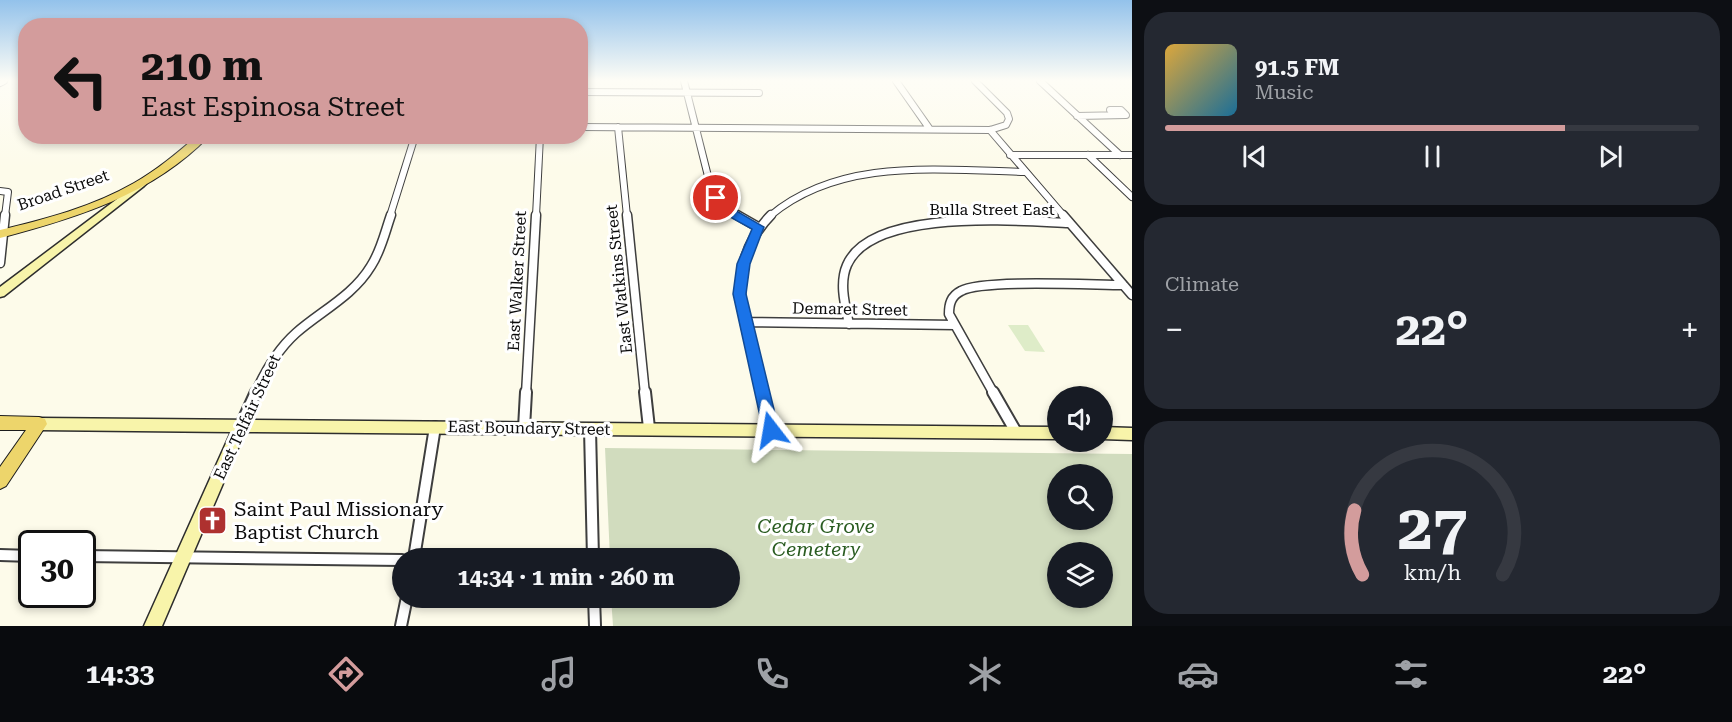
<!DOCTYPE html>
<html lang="en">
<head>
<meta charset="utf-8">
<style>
  :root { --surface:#171b24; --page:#242831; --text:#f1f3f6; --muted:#9ea1a6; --line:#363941; --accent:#d39c9c }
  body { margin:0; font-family:"Roboto Serif",serif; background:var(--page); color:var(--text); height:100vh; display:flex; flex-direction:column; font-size:22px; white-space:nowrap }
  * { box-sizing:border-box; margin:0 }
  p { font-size:20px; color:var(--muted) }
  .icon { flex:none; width:33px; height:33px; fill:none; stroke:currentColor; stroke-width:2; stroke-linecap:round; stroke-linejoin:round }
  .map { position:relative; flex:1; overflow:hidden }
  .side { display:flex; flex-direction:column; gap:12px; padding:12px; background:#0d0f14; width:600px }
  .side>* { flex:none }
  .hud { position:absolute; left:18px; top:18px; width:570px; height:126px; border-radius:24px; box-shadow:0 3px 9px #0003; background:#d39c9c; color:#111; overflow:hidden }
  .controls { position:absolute; left:1047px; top:386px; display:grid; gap:12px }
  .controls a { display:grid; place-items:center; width:66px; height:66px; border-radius:50%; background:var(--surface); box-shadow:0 3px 9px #0003; font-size:30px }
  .speed { position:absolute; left:18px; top:530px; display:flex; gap:12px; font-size:30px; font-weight:700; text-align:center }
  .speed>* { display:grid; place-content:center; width:78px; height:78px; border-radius:50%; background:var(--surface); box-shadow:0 3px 9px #0003; line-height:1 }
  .speed .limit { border:3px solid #111; border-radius:9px; background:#fff; color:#111 }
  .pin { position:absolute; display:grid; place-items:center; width:51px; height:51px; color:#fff; margin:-26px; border:3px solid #fff; border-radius:50%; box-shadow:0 2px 6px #0007 }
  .me { position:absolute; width:66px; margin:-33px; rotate:346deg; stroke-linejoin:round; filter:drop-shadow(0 0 4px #0008) }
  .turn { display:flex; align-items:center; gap:21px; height:126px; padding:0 24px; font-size:27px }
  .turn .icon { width:78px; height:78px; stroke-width:2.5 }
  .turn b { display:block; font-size:42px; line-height:51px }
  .big { font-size:45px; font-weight:700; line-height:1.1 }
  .side .widget { flex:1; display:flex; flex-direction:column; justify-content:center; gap:9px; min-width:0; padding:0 21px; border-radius:24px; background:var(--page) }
  .side .dial { align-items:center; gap:0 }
  .dial svg { height:156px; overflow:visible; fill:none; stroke:var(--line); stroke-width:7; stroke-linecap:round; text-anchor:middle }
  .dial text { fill:var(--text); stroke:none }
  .song { display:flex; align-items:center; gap:18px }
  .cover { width:72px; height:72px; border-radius:9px; background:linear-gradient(135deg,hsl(40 70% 55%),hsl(200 70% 35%)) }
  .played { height:6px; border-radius:3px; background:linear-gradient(90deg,var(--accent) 75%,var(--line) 75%) }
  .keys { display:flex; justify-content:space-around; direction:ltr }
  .heat { display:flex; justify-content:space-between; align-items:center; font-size:33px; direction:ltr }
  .trip { position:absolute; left:392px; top:548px; width:348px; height:60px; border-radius:30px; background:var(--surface); box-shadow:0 3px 9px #0003; font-weight:700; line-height:60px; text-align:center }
  .tabs { display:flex; height:96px; justify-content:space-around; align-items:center; background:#090b0e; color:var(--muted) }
  .tabs .icon { width:42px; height:42px }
  .tabs .selected { color:var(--accent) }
  .tabs b { font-size:27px; color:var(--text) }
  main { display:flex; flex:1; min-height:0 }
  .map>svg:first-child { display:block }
  .cemetery { fill:#d1dcbe; fill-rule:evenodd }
  .pitch { fill:#deecc8 }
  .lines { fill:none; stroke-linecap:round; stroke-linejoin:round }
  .street-far2-casing { stroke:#3e3e3e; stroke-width:8 }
  .street-far1-casing { stroke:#3e3e3e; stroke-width:11 }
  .street-casing { stroke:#3e3e3e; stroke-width:14 }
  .secondary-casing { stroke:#2d2d2d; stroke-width:3 }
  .primary-casing { stroke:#1c1c1c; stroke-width:2 }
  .street-far2 { stroke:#fff; stroke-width:6 }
  .street-far1 { stroke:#fff; stroke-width:8 }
  .street { stroke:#fff; stroke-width:10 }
  .secondary { fill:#f8f4aa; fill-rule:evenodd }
  .primary { fill:#edd56b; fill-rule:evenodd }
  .route { fill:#1a73e8; stroke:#114b97; stroke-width:1.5 }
  .labels { text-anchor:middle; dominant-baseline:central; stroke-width:6; stroke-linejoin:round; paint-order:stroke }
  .street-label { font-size:16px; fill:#0b0b0b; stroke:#fff }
  .near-poi-label { font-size:20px; fill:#0b0b0b; stroke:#fff; text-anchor:start }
  .near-park-label { font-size:20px; font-style:italic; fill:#2a5c21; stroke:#fff }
</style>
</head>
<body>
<main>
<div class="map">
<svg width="1132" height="626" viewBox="0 0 1132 626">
  <rect width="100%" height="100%" fill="#fdfbea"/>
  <path class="cemetery" d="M605 448 1132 454V626H613L611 597H729V558H610ZM1058 474H1102V519H1058ZM1058 552H1102V597H1058Z"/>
  <path class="pitch" d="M1008 325H1028L1045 352 1025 351Z"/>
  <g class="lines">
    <defs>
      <path id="street-far2" d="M684 81 712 192 727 209 739 216
        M896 81 929 128
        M1040 81 1120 155
        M0 83 4 81
        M580 92 759 93
        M1077 116 1126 115 1121 110H1110L1115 115
        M580 127 990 130 1006 125 1009 119 1007 113 975 81
        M618 127 627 216
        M990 130 1064 216
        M1010 155H1132
        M1088 155 1132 197
        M0 191 8 192 5 216
        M390 216 415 136
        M536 216 540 136
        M770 216C840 157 939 170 1025 172"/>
      <path id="street-far1" d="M627 215 645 394
        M737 215 758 227
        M1063 215 1132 295
        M0 263 5 215
        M745 322 955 325
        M849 324C845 305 839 283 847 265 872 208 1016 221 1069 223
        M255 394C265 371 277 350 296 333 321 311 353 296 371 266 381 251 385 232 391 215
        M526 394 536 215
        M763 394C748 330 718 269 771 215
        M994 394 949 314C949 304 951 296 961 291 981 279 1093 285 1123 285"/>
      <path id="street" d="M645 392 649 428
        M762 392 771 430
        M993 392 1016 432
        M241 425 256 392
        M524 428 526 392
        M590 429 593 558
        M0 555 32 556
        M82 556 402 560
        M414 558 435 427
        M594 597 595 626
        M401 626 407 597"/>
      <path id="secondary" d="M141 181 146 184 144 186 4 296 0 297V287Z
        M39 418 1058 427V439L245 432 162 626H144L231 432 39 430 34 428 32 424 34 420Z
        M1102 427 1132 428V440L1102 439Z"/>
      <path id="primary" d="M197 136H209C152 195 76 218 0 238V230C46 219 92 207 134 183 157 170 177 153 197 136Z
        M0 416 39 417 45 419 47 424 6 486 0 489V467L26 430H0Z"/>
    </defs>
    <use href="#street-far2" class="street-far2-casing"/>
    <use href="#street-far1" class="street-far1-casing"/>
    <use href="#street" class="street-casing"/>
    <use href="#secondary" class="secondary-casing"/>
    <use href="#primary" class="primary-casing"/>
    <use href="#street-far2" class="street-far2"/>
    <use href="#street-far1" class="street-far1"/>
    <use href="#street" class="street"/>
    <use href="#secondary" class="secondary"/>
    <use href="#primary" class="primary"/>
  </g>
  <linearGradient id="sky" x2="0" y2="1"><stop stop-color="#93c2eb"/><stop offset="0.48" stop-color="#fefdf6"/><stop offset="1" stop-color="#fefdf6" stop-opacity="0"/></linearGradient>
  <rect width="1132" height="168" fill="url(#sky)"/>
  <path class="route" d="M716 194 738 212 764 227 750 264 746 294 779 430 777 435 771 437 766 435 763 430 733 294 737 264 752 229 730 217 712 200V195Z"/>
  <defs>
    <symbol id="church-square" viewBox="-11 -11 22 22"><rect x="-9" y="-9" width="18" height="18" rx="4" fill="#ae312f" stroke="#fff"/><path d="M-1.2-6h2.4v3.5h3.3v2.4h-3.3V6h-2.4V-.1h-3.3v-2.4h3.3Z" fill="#fff"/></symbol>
  </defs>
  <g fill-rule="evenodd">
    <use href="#church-square" x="196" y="504" width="33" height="33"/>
  </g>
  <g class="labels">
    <g class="street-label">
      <text transform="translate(63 190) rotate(-19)">Broad Street</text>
      <text x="992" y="209">Bulla Street East</text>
      <text transform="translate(619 279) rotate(-96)">East Watkins Street</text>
      <text transform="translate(517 281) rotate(-87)">East Walker Street</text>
      <text transform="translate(850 309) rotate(1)">Demaret Street</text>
      <text transform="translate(247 417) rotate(-65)">East Telfair Street</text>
      <text transform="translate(529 428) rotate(1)">East Boundary Street</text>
    </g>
    <g class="near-poi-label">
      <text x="234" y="509">Saint Paul Missionary<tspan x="234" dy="23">Baptist Church</tspan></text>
    </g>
    <g class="near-park-label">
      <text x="816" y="526">Cedar Grove<tspan x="816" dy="23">Cemetery</tspan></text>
    </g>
  </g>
</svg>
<div class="controls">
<a><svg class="icon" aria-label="sound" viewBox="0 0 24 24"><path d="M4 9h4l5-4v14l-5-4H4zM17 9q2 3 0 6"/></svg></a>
<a><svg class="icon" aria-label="search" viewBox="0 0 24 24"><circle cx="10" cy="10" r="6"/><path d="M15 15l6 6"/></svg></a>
<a><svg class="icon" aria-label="layers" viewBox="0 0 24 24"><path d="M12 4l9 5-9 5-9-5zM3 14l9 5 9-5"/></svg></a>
</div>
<div class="speed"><div class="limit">30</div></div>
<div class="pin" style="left:716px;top:198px;background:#d93025"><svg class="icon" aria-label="arrive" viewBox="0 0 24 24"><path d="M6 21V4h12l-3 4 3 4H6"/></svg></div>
<svg class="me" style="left:771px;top:430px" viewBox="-20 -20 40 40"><path d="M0-17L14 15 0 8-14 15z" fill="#1a73e8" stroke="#fff" stroke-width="4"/></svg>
<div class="trip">14:34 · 1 min · 260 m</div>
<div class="hud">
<div class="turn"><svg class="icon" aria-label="left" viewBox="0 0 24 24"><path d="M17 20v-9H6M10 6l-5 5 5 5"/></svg><div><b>210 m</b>East Espinosa Street</div></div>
</div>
</div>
<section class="side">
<div class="widget">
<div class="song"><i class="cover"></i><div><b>91.5 FM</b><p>Music</p></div></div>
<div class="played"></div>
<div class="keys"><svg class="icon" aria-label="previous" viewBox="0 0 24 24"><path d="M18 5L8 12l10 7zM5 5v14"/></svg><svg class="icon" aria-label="pause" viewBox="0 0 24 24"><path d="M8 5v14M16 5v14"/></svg><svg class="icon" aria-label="next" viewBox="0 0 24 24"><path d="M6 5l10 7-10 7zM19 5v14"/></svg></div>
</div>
<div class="widget"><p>Climate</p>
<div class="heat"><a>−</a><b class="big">22°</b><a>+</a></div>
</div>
<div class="widget dial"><svg viewBox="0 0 100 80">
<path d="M14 69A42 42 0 1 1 86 69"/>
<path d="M14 69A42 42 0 0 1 10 36" stroke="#d39c9c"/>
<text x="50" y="56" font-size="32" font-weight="700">27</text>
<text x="50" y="72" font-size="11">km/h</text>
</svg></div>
</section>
</main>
<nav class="tabs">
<b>14:33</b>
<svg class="icon selected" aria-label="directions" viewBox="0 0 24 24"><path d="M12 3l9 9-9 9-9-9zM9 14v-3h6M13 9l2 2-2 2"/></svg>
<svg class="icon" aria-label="music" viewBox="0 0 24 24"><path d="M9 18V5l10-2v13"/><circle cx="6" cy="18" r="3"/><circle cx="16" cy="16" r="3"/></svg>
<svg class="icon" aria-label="phone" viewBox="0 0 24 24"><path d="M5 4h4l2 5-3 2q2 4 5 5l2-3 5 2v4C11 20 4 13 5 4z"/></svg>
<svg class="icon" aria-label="climate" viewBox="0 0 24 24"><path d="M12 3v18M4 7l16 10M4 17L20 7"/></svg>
<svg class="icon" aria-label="car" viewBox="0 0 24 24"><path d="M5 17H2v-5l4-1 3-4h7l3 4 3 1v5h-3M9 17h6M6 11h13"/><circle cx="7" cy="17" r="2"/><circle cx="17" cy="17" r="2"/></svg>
<svg class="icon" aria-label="filters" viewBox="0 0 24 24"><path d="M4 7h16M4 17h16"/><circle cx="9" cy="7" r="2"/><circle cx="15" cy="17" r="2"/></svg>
<b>22°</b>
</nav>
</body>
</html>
